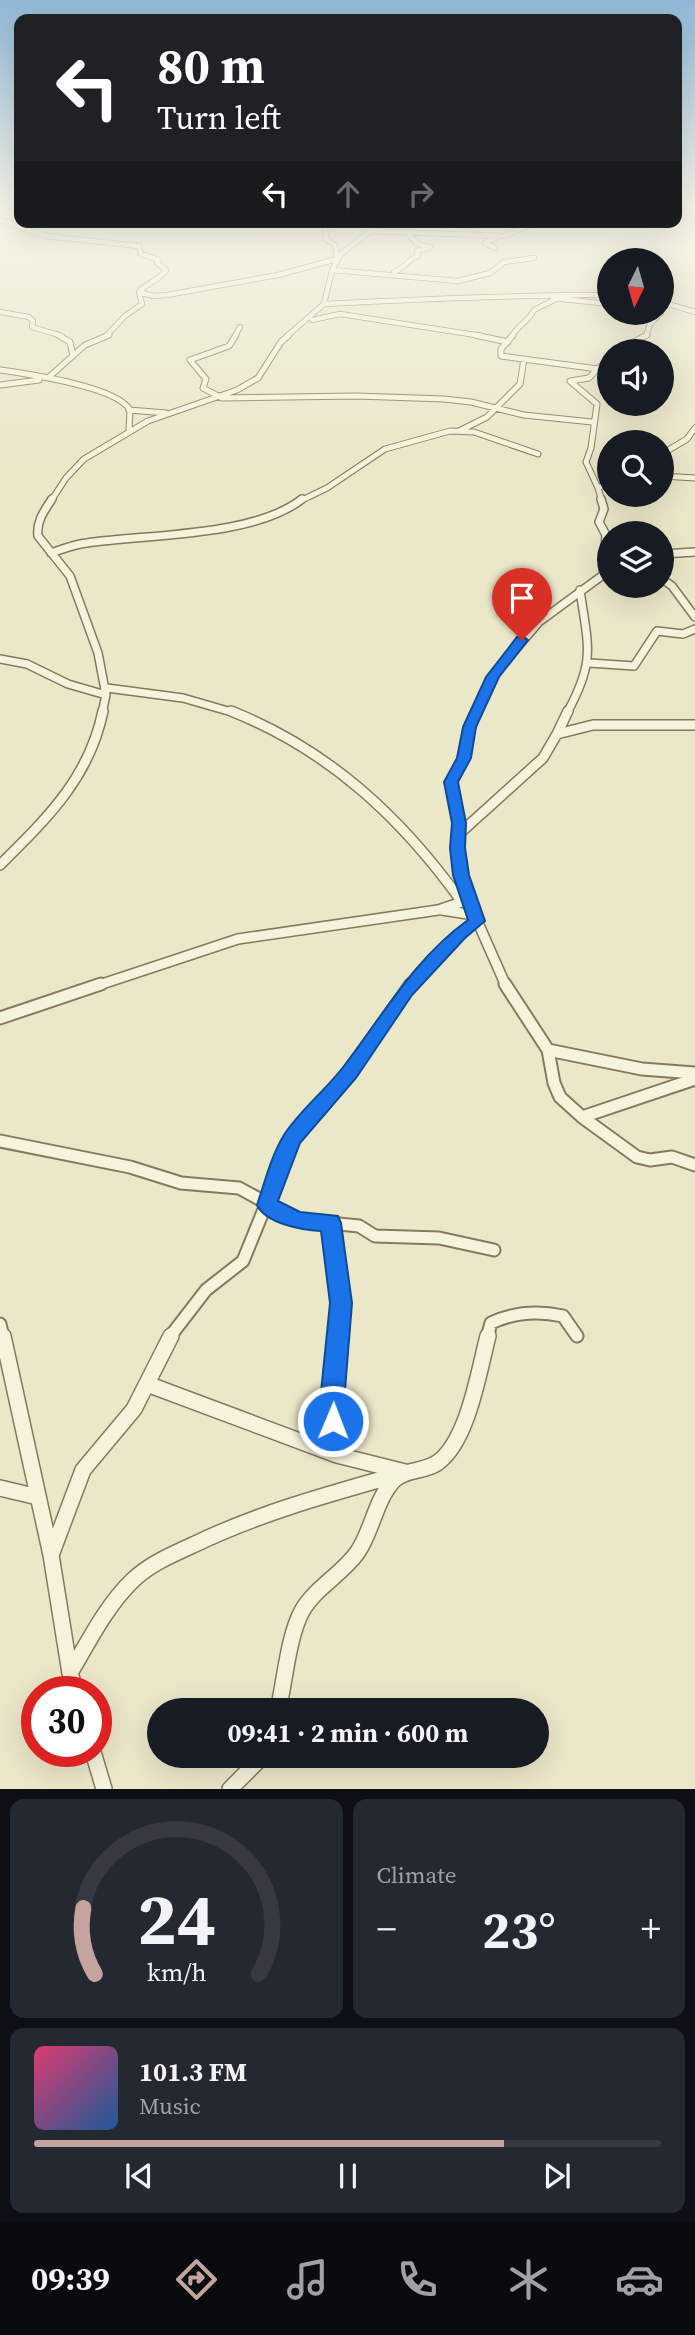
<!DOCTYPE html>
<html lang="en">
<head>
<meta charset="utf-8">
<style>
  :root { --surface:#171b24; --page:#242831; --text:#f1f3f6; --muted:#9ea1a6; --line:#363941; --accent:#c5a49f }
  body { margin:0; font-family:"Source Serif 4",serif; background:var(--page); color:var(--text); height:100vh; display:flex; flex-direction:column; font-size:26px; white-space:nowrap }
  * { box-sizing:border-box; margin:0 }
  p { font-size:23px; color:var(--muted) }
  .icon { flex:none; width:38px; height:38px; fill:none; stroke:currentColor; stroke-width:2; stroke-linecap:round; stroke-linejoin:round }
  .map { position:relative; height:1789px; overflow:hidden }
  .panel { display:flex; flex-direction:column; gap:10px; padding:10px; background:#0d0f14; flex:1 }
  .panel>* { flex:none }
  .guide { position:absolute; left:14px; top:14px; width:668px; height:214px; border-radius:14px; box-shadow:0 7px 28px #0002; background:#202124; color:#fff; overflow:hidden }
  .needle { width:46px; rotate:185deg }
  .fabs { position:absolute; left:597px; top:248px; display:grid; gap:14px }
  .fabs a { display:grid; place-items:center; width:77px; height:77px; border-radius:50%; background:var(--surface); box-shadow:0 7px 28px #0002; font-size:35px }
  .speed { position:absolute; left:21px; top:1676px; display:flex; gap:14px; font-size:35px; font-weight:700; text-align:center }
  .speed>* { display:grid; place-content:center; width:91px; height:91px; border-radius:50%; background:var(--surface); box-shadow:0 7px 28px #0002; line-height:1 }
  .speed .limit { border:10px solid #d22; background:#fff; color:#111 }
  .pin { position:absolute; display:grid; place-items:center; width:60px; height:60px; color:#fff; margin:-72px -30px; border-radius:50% 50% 50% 0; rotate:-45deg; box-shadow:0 0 7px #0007 }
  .pin .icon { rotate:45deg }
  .me { position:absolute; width:77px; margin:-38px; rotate:1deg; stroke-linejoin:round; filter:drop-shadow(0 0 5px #0008) }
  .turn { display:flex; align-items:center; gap:24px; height:147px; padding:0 28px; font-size:32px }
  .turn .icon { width:91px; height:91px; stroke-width:2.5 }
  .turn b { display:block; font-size:49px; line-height:60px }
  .lanes { display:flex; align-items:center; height:66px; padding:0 28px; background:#0003; justify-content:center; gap:35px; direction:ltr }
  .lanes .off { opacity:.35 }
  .big { font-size:52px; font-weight:700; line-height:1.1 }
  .panel .widget { flex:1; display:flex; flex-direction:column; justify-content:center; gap:10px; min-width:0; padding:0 24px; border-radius:14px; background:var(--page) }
  .panel .dial { align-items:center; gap:0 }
  .dial svg { height:182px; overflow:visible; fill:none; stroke:var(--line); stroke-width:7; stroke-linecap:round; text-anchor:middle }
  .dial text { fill:var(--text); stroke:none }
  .song { display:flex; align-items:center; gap:21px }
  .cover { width:84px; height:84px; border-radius:10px; background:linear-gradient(135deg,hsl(340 70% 55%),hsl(210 70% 35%)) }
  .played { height:7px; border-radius:4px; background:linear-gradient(90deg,var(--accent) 75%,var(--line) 75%) }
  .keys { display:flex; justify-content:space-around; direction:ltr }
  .heat { display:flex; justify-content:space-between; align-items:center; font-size:38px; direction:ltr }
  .panel .tiles { flex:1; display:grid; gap:10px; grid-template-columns:1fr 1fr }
  .widget:last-child { grid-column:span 2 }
  .trip { position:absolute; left:147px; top:1698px; width:402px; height:70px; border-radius:35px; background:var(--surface); box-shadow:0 7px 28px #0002; font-weight:700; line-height:70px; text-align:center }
  .tabs { display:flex; height:112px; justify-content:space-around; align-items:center; background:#090b0e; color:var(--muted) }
  .tabs .icon { width:49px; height:49px }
  .tabs .active { color:var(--accent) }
  .tabs b { font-size:32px; color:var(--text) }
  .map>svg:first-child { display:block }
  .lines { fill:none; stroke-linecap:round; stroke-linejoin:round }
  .minor-far5-casing { stroke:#857a5f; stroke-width:6 }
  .minor-far4-casing { stroke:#857a5f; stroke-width:7 }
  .minor-far3-casing { stroke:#857a5f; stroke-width:10 }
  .minor-far2-casing { stroke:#857a5f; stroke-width:12 }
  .minor-far1-casing { stroke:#857a5f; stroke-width:15 }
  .minor-casing { stroke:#857a5f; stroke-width:18 }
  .minor-far5 { stroke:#f6f3dc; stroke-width:4.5 }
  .minor-far4 { stroke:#f6f3dc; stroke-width:5 }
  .minor-far3 { stroke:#f6f3dc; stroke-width:7 }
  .minor-far2 { stroke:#f6f3dc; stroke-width:9 }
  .minor-far1 { stroke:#f6f3dc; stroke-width:11 }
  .minor { stroke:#f6f3dc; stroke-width:15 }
  .route { fill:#1a73e8; stroke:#114b97; stroke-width:2 }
</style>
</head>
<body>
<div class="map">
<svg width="695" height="1789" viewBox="0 0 695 1789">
  <rect width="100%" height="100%" fill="#ebe7c9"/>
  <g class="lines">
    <defs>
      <path id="minor-far5" d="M0 220 46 236 139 246 141 254 159 260 157 263 166 270C159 281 147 282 139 292L142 304 125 316 106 336
        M371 231 504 236 538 222
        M495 248 485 243 499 236
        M332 270 458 281 490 273 504 262 534 258
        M394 272C404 269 407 260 418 256L417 251 430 247 417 244 407 232
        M139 292 153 296 167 295 278 275 337 259 335 245 326 239 325 222
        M553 298 609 304
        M662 302 695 312
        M324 304C419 299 514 295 609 295
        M0 312 29 317 33 321 32 327 62 336
        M312 320 340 314 482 336
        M235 336 240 327
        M287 336 324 304 332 270 341 254 382 222
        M512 336C518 325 529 321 534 310L556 299
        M646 336 650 324 661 313"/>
      <path id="minor-far4" d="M58 335 70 342 73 356
        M236 335 229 346 190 360 206 379 203 388 222 398 356 396 444 399 471 402 524 415 592 422
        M475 335 508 342
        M513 335 501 349V356L598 369
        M614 352 647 335
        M0 370C27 374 116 386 130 410L129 430
        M49 377 85 345 109 335
        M0 385 39 380
        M129 410 166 413
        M459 431 487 417 520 384 524 359
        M662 454 687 439 695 428
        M662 476 695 478
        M598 488 586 462 591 448 597 404 570 381 589 378 598 368 609 363
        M51 501 66 478 84 459 148 421 237 390 258 378 281 342 289 335
        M300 501 327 488 385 449 450 431 474 432 538 454
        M602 501 598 488 609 482"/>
      <path id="minor-far3" d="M52 499C44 511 36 522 38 536L70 576 98 653 106 695 102 713
        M51 553C63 549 75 544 87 543 148 534 254 537 302 499
        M662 554 695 552
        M662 579 672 586 695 617
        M0 659 27 664 68 684 106 695
        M590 663 634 666 657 631 683 634 695 629
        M107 688 183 698 235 713
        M475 713 492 677 539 622 603 575 606 535 599 522 604 509 601 499
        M567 713C596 660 588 647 580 590"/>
      <path id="minor-far2" d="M231 711C329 750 401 817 462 902
        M476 711 469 727 464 758 451 782 459 823 457 848 468 900 506 986
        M557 734 568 711
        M460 833 543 758 557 734 593 725H695
        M0 865C46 819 89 779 103 711
        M442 910 474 915
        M96 986 238 939 438 910 468 900
        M410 986 460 934 477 921"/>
      <path id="minor-far1" d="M505 984 548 1050 554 1083 560 1097 582 1117 637 1157 650 1160 672 1157 695 1165
        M0 1018 101 984
        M548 1050 642 1069 695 1073
        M582 1117 695 1079
        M0 1141 130 1167 181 1183 239 1188 298 1220 359 1226 375 1236 439 1238 494 1250
        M331 1223 341 1303 338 1338
        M0 1324 3 1338
        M169 1338 206 1290 243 1261 293 1138 350 1073 411 984
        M487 1338 491 1323C514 1312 539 1311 563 1316L577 1336"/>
      <path id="minor" d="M3 1336 51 1555 70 1673 76 1692
        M147 1384 337 1455 405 1472
        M337 1455 332 1402 338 1336
        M0 1488 38 1497
        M51 1555 83 1470 134 1409 171 1336
        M70 1673C89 1641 106 1606 133 1580 150 1564 171 1555 193 1545 259 1513 329 1494 400 1474
        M278 1710C285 1681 288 1637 302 1611 315 1588 342 1574 357 1553 372 1532 375 1501 393 1481 404 1469 424 1472 437 1463 468 1442 479 1370 488 1336
        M93 1752 104 1789
        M230 1789 264 1755"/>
    </defs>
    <use href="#minor-far5" class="minor-far5-casing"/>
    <use href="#minor-far4" class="minor-far4-casing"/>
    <use href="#minor-far3" class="minor-far3-casing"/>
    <use href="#minor-far2" class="minor-far2-casing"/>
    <use href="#minor-far1" class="minor-far1-casing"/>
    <use href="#minor" class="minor-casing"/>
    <use href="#minor-far5" class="minor-far5"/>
    <use href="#minor-far4" class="minor-far4"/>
    <use href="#minor-far3" class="minor-far3"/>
    <use href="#minor-far2" class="minor-far2"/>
    <use href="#minor-far1" class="minor-far1"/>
    <use href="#minor" class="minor"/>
  </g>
  <linearGradient id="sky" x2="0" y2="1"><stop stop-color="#8fb8d7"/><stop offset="0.45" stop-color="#f6f4e7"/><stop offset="1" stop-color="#f6f4e7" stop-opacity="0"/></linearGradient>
  <rect width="695" height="458" fill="url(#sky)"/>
  <path class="route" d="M522 636 528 640 499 677 476 727 471 758 458 782 466 823 465 848 469 875 485 921 465 938 412 995 356 1078 300 1143 278 1201 300 1212 338 1216 341 1223 352 1303 344 1402 345 1421 341 1429 333 1432 325 1429 320 1402 330 1303 321 1231C303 1230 266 1224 257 1205 265 1182 271 1156 284 1135 300 1110 326 1090 344 1066 383 1015 415 958 468 920L453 875 450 848 452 823 444 782 457 758 463 727 486 677 517 637Z"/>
</svg>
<div class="fabs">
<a><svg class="needle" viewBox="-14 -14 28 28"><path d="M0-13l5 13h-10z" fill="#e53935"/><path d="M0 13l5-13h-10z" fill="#9ea1a6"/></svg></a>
<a><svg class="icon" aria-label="sound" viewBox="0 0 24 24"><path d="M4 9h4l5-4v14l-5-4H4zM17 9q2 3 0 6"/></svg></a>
<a><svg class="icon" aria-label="search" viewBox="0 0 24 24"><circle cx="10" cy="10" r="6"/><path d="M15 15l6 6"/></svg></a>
<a><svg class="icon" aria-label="layers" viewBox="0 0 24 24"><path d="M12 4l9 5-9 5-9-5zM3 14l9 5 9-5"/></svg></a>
</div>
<div class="speed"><div class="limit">30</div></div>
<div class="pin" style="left:522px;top:640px;background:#d93025"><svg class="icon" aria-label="arrive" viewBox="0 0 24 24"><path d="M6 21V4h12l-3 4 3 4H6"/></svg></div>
<svg class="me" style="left:333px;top:1421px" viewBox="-20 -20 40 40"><circle r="17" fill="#1a73e8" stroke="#fff" stroke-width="3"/><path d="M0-11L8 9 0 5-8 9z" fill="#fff"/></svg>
<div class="trip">09:41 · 2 min · 600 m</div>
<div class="guide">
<div class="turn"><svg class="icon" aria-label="left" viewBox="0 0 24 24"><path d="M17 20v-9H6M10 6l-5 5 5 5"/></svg><div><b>80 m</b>Turn left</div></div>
<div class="lanes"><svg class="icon" aria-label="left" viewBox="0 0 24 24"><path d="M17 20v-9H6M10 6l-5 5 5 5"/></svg><svg class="icon off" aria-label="ahead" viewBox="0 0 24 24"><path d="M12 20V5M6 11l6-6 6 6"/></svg><svg class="icon off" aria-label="right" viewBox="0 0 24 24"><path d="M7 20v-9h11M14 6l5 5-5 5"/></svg></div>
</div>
</div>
<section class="panel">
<div class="tiles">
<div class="widget dial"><svg viewBox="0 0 100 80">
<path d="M14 69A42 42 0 1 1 86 69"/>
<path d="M14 69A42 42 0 0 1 9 40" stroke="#c5a49f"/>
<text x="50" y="56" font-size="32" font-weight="700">24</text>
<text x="50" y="72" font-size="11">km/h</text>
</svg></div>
<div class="widget"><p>Climate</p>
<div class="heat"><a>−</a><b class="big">23°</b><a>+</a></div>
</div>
<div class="widget">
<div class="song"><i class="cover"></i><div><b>101.3 FM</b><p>Music</p></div></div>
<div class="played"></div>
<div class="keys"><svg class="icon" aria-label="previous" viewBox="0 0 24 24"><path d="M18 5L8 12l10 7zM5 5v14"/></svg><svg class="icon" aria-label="pause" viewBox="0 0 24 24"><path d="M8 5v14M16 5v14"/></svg><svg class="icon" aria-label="next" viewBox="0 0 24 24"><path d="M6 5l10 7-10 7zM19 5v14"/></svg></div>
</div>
</div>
</section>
<nav class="tabs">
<b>09:39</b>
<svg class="icon active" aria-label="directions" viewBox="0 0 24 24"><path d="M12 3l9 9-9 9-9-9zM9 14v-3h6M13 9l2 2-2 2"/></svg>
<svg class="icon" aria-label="music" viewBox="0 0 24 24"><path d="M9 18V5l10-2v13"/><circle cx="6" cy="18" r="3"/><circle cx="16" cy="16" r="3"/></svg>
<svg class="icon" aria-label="phone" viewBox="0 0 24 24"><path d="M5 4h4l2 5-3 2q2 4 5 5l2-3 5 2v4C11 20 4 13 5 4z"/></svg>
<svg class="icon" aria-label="climate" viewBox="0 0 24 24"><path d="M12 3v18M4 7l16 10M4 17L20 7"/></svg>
<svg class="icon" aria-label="car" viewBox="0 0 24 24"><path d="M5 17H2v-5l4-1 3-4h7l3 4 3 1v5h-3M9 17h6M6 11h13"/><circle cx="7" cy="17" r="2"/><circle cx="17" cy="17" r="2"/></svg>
</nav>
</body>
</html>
